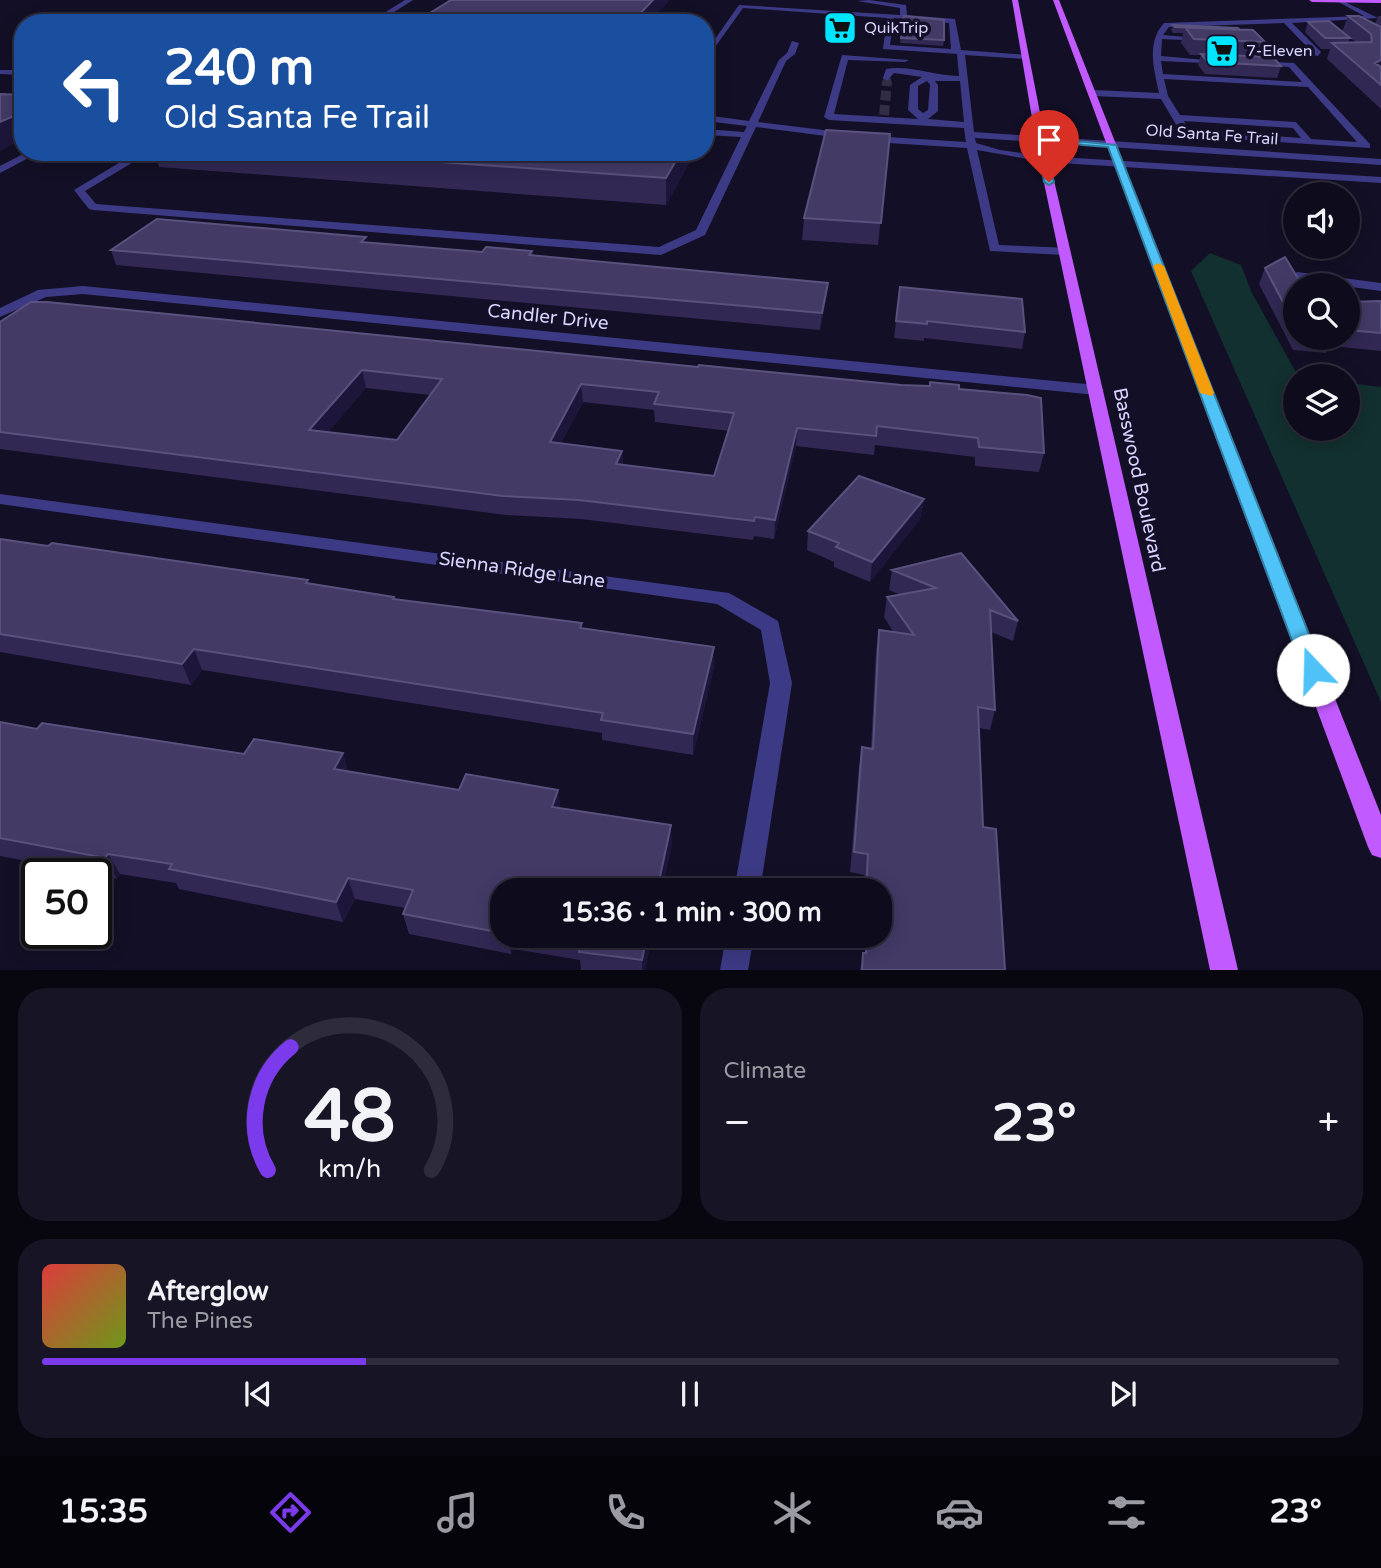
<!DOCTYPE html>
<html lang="en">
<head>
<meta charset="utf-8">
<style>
  :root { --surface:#0e0b1c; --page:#171425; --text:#f1f3f6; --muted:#9b9ba3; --line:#2e2b3b; --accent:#7c3aed }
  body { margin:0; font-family:"Varela Round",sans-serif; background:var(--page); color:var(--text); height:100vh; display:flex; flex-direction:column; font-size:26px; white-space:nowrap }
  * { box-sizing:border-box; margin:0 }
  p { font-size:23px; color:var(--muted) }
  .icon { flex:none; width:38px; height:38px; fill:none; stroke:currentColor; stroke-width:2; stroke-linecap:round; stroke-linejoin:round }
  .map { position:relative; height:970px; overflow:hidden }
  .panel { display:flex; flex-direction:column; gap:18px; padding:18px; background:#08060f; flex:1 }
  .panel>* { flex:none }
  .banner { position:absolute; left:14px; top:14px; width:700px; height:147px; border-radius:28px; box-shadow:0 4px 18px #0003,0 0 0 2px var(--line); background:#1a4fa0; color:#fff; overflow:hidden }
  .controls { position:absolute; left:1283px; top:182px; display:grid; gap:14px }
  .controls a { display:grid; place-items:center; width:77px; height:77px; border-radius:50%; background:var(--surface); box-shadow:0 4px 18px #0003,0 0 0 2px var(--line); font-size:35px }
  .speed { position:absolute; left:21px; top:858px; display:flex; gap:14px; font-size:35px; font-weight:700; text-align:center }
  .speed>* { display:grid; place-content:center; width:91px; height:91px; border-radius:50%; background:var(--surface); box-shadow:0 4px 18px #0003,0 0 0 2px var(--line); line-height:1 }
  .speed .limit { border:4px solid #111; border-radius:10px; background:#fff; color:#111 }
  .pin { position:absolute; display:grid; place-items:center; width:60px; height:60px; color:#fff; margin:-72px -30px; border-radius:50% 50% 50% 0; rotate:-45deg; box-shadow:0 0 7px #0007 }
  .pin .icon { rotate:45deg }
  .me { position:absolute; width:77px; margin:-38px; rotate:339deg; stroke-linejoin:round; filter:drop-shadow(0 0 5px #0008) }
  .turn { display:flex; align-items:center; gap:24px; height:147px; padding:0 35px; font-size:32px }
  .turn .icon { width:91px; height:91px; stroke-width:2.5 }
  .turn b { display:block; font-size:49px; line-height:60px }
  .big { font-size:52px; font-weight:700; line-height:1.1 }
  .panel .card { flex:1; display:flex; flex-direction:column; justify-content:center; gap:10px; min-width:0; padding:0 24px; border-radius:28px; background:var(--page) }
  .panel .dial { align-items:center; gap:0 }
  .dial svg { height:182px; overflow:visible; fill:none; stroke:var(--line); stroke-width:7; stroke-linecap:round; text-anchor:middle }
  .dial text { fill:var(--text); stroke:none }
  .song { display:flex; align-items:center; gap:21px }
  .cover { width:84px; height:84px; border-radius:10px; background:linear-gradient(135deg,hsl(0 70% 55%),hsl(80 70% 35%)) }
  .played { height:7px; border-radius:4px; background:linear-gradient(90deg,var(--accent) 25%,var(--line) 25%) }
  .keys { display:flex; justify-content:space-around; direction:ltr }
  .heat { display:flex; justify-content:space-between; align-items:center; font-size:38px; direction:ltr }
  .panel .tiles { flex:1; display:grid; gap:18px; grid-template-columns:1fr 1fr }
  .card:last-child { grid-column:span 2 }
  .trip { position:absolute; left:490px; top:878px; width:402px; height:70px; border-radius:28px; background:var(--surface); box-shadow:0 4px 18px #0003,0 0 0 2px var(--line); font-weight:700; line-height:70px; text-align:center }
  .dock { display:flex; height:112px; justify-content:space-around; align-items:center; background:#06040b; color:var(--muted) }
  .dock .icon { width:49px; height:49px }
  .dock .active { color:var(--accent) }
  .dock b { font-size:32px; color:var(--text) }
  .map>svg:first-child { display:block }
  .green { fill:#12302f }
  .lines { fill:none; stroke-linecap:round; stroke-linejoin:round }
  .minor-tunnel-far1 { stroke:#312d47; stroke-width:8; stroke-dasharray:8 3.5; stroke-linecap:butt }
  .minor-tunnel { stroke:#312d47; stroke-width:10; stroke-dasharray:10 4.5; stroke-linecap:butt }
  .minor { fill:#3d3a85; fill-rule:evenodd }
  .major { fill:#c25bff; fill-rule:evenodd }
  .wall { fill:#312854; fill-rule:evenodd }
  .shaded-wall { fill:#1d163a }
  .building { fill:#433a66; stroke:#5a527e; stroke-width:2; fill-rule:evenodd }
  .route { fill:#4fc3f7; stroke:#337fa1; stroke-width:2 }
  .slow { fill:#f59e0b }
  .labels { text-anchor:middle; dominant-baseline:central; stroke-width:7; stroke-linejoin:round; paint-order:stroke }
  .far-poi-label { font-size:16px; fill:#d9d4ff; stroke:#130f26; text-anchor:start }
  .far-street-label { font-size:16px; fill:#d9d4ff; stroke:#130f26 }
  .street-label { font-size:19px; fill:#d9d4ff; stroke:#130f26 }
</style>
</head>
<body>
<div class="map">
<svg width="1381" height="970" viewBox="0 0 1381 970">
  <rect width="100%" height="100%" fill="#130f26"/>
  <path class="green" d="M1210 253 1241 265 1252 293 1298 376H1295V429H1348V383L1381 387V702L1191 271Z"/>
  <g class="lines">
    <path class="minor-tunnel-far1" d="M887 82V78"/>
    <path class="minor-tunnel" d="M884 115 887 81"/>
    <path class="minor" d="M405 0H413L377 23H368Z
      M869 0 906 5 907 15 955 19 961 50 1028 55 1025 59 965 55 974 132 1381 159V165L975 138 976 143 1000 150 1044 156 1381 177V183L1044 162 977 150 999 245 1069 248V254L1065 255 990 251 967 148 872 142 756 127 705 235 661 255 93 210 89 209 74 190 137 152H150L85 191 96 204 659 247 696 230 741 137 705 135V129L744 132 747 126 705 121V115L749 121 779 60 787 53 792 41 799 43 795 54 786 61 758 122 872 136 966 142 964 128 829 120 824 117 842 55 909 60 905 62 848 60 834 114 918 119 908 110 910 85 922 77 894 73 887 81 883 78 886 69C910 65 935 76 959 76L957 54 883 49 887 18 743 8 705 61V53L739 5 900 15V8L857 1ZM894 18 949 23 951 49 890 45ZM927 81 930 85 928 110 923 113 918 109V86ZM935 81H960L964 122 928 119 938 111V85Z
      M1335 0H1341L1378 18 1292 23 1321 52 1318 56 1238 41 1252 39 1311 51 1284 23 1169 27 1163 35 1208 39 1204 41 1162 39 1161 56 1228 62 1224 64 1161 61 1163 74 1302 82 1289 67 1251 63 1255 61 1294 63 1370 144V148L1186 136 1181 133 1161 99 1094 96 1090 93 1094 90 1159 93C1154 69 1146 43 1164 23L1364 16ZM1164 79 1308 87 1357 142 1311 139 1296 122 1180 115 1168 96ZM1184 121 1293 128 1301 138 1189 130Z
      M0 70H23V75L0 74Z
      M27 152H40L0 173V166Z
      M1297 272 1381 283V291L1292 279 1291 276Z
      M83 286 1096 385 1104 390 1096 395 83 294 46 297 0 317V308L38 290Z
      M0 494 729 593 778 621 792 683 760 891H734L770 683 761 630 717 604 0 504Z
      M726 936H754L748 970H720Z"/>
    <path class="major" d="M1012 0H1018L1049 159 1238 970H1210L1039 159Z
      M1053 0H1059L1381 815V858L1372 855 1368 847Z
      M1309 0H1381V3L1312 2Z"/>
  </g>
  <path class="wall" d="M904 16 944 40 943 46 900 43Z
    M1348 16 1375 24 1378 16H1381V109L1327 59 1330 49H1321L1305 32 1308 22 1350 38 1348 42H1356L1342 32Z
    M1173 25 1240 30 1265 42 1260 57 1281 66 1277 78 1205 74 1198 65 1201 55H1190L1181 43 1183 33H1173L1171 30Z
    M890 134 878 245 802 240 804 218Z
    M155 152H695L666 205 159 167Z
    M367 242 482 252 532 251 533 256 828 283 826 299 820 330 116 265 111 250Z
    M1265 268 1295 285V338H1348V302L1381 301V351L1331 346 1330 344 1326 353 1293 350 1259 284Z
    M900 287 1025 332 1022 349 924 338V341L894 338Z
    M0 322 698 367 959 389 1044 453 1039 472 975 466V457L875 445 874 455 796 446 774 539 754 536 753 540 581 519 506 515 0 449ZM366 388 430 395 397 440 328 432ZM583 402 654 410 655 422 729 431 714 476 623 465 622 451 561 443Z
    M924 499 920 519 870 582 834 567V562L807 550 808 531Z
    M0 539 309 583 394 597 395 600 582 628 714 647V667L693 755 602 740V733L202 670 191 685 0 652Z
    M892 570 1018 621 1013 641 991 632 995 710 990 730 979 728 983 827 1005 970H860L863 953H865L866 936H880V891H863L864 875 850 872 859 767 862 747 871 748 876 651 879 630 894 633 884 617 887 597 901 595 889 590Z
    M0 722 37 729 244 754 343 753 348 771 561 808 672 846 502 891V936H652L645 970H581L580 960 513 949 511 954 409 934 403 914 405 908 355 899 343 922 179 889 176 883 120 874 117 879 96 875V873H88L0 856Z"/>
  <path class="shaded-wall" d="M653 0H670L650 23H631Z
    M1381 60V74L1375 63Z
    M23 112V140L0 151V122Z
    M681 152H695L666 205V178Z
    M828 283 826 299 820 330 822 313Z
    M362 370 366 388 314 449 309 430Z
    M581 384 583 402 552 460 550 442Z
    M797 428 796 446 774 539 775 520Z
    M622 451 623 470 616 464Z
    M924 499 920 519 870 582 872 562Z
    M714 647V667L693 755V734Z
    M194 649 202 670 191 685 182 664Z
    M343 753 349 774 334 769Z
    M558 790 561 810 552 807Z
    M671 825 672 846 662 891H657Z
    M108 854 120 874 117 879 105 858Z
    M348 878 355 899 343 922 336 902Z
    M508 936H510L513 949 511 954Z
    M647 936H652L645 970H642V960Z"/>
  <path class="building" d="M451 0H653L631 23H414Z
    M904 16 944 20V40L901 38Z
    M1348 16H1359L1381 27V60L1375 63 1381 67V85L1332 43 1372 42 1371 34Z
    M1329 21 1350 38H1325L1308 22Z
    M1173 25 1238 28 1240 30 1175 27Z
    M1185 27 1253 30 1265 42 1194 39Z
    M1201 54 1273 57 1281 66 1208 62Z
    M0 94 23 95V112L0 122Z
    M826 130 890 134 881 223 804 218Z
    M297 152H681L666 178Z
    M157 219 366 237 361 242 482 252 486 247 532 251 529 255 828 283 822 313 111 250Z
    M1285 257 1302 285H1295V325L1265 268Z
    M900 287 1022 299 1025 332 927 321V324L896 321Z
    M1381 301V333L1348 330V302Z
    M31 302H47L698 367 699 365 901 385 930 386V382L959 385V389L1027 395 1041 398 1044 453 979 447 978 438 877 426 876 436 797 428 775 520 755 517 754 521 579 500 503 496 0 432V322ZM362 370 442 379 397 440 309 430ZM581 384 659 392 654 404 734 413 714 476 616 464 622 451 550 442Z
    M859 476 924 499 872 562 836 547 839 543 808 531Z
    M0 539 48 546 52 543 308 580 306 583 394 597 393 599 582 623 580 628 714 647 693 734 601 720 603 713 194 649 182 664 0 634Z
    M961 553 1018 621 990 610 995 710 978 707 983 827 996 829 1005 970H862L863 953H866L868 936H880V891H866L868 854 854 852 862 747 873 749 879 630 914 635 887 597 936 588 892 570Z
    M0 722 37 729 42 723 244 754 254 739 343 753 334 769 459 790 466 774 558 790 552 807 671 825 657 891H502V933L403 914 413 890 348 878 336 902 169 869 172 864 108 854 105 858 0 838Z
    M555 936H647L642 960 579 952 582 941Z"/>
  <path class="route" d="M1037 137 1116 145 1323 670 1320 675H1306L1303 670 1108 147 1045 142 1054 182 1049 185 1044 182Z"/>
  <path class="slow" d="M1158 263 1164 266 1214 393 1212 396 1200 393 1153 266Z"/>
  <defs>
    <symbol id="supermarket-square" viewBox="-11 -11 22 22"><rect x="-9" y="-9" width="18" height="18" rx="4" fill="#00e5ff" stroke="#130f26"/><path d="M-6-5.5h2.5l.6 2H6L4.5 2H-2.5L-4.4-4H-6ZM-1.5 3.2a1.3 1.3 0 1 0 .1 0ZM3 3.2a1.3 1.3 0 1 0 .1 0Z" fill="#111"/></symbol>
  </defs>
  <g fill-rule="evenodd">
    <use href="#supermarket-square" x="821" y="9" width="38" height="38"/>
    <use href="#supermarket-square" x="1203" y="32" width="38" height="38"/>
  </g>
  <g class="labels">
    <g class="far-poi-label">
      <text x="864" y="28">QuikTrip</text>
      <text x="1246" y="51">7-Eleven</text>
    </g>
    <g class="far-street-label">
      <text transform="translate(1212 135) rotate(4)">Old Santa Fe Trail</text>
    </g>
    <g class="street-label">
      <text transform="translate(548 317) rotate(6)">Candler Drive</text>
      <text transform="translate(1139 480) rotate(78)">Basswood Boulevard</text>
      <text transform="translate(522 570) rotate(8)">Sienna Ridge Lane</text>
    </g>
  </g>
</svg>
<div class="controls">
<a><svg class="icon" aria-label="sound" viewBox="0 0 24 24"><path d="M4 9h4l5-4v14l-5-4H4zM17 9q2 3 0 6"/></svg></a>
<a><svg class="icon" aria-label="search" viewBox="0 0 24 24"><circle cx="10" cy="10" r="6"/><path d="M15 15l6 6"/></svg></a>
<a><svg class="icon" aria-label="layers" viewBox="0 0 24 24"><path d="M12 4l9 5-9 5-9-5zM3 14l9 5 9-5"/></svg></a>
</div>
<div class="speed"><div class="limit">50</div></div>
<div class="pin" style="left:1049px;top:182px;background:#d93025"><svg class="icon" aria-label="arrive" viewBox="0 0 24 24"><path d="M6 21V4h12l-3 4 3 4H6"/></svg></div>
<svg class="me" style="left:1313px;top:670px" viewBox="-20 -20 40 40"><circle r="19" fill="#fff"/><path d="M0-13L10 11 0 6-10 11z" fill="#4fc3f7"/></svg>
<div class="trip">15:36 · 1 min · 300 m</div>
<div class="banner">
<div class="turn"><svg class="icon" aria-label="left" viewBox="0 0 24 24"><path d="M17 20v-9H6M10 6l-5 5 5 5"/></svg><div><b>240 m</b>Old Santa Fe Trail</div></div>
</div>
</div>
<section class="panel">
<div class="tiles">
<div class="card dial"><svg viewBox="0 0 100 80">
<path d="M14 69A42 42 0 1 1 86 69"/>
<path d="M14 69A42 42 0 0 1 24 15" stroke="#7c3aed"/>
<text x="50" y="56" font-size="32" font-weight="700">48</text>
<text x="50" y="72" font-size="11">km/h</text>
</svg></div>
<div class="card"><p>Climate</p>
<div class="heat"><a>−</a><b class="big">23°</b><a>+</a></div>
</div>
<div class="card">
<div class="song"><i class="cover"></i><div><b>Afterglow</b><p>The Pines</p></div></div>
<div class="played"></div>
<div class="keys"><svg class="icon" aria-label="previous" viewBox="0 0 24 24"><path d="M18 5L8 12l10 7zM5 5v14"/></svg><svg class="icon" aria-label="pause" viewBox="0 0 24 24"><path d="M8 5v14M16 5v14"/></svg><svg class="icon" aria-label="next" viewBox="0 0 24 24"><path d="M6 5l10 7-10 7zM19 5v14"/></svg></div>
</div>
</div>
</section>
<nav class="dock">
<b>15:35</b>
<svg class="icon active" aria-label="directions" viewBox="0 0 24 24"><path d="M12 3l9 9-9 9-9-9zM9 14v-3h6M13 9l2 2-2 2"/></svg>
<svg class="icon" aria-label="music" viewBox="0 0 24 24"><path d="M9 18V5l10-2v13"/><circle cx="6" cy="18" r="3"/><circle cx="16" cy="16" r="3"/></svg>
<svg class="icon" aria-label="phone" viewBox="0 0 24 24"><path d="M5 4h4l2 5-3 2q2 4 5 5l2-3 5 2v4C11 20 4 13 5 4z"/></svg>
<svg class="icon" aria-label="climate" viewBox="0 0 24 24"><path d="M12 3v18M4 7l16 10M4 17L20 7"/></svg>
<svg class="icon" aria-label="car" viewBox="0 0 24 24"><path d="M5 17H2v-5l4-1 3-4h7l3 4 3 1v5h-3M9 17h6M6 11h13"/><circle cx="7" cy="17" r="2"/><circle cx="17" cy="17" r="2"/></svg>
<svg class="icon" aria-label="filters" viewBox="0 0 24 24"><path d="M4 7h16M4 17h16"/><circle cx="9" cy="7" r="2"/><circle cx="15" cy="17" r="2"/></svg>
<b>23°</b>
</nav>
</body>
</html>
